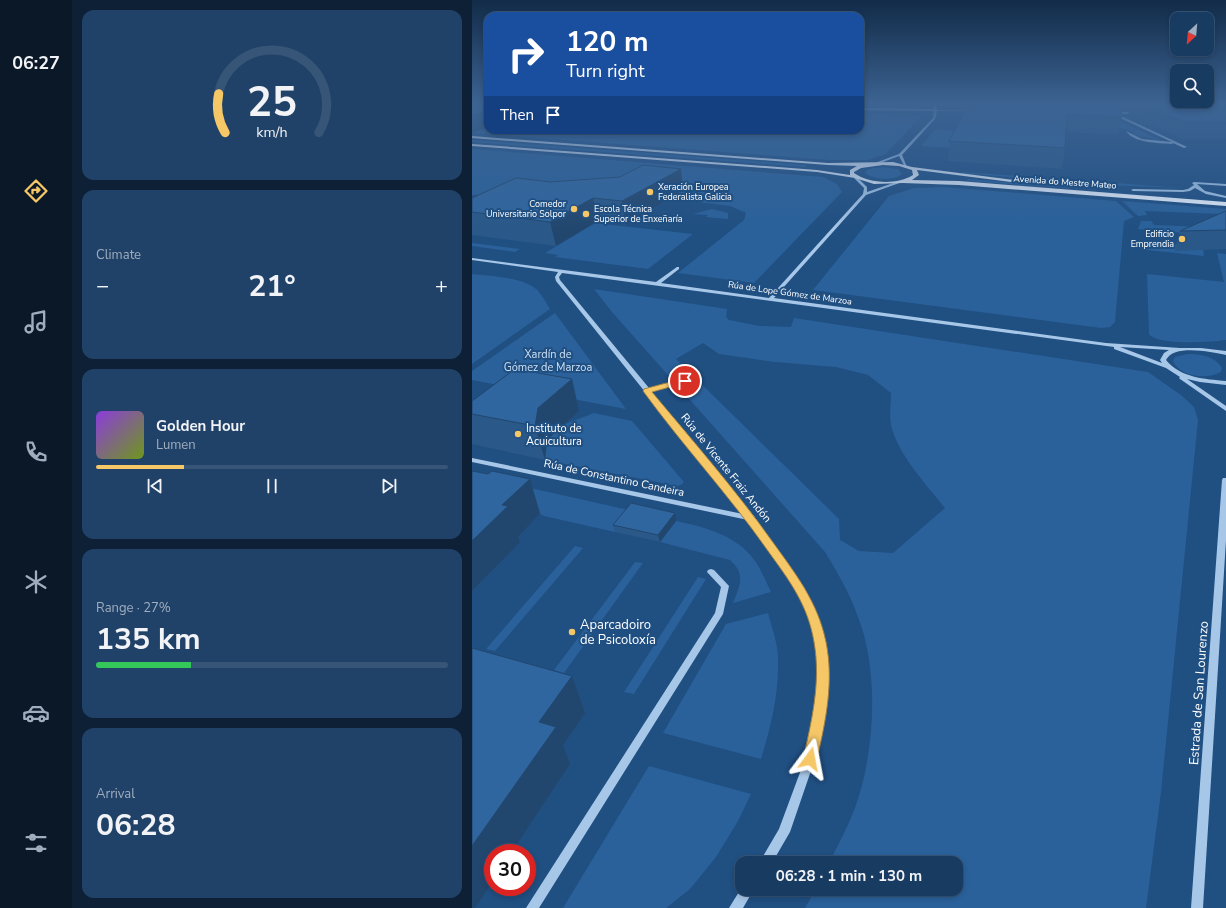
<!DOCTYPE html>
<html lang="en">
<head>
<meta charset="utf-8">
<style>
  :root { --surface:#183b62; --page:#214268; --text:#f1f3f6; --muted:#9fadbe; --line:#365577; --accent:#f6c767 }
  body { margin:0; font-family:"Nunito Sans",sans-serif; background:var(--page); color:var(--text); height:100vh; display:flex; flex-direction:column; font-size:15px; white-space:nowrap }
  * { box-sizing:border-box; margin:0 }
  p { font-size:13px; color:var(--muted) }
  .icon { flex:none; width:22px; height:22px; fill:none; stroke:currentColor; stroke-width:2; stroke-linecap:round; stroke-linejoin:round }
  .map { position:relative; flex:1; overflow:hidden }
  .details { display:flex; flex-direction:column; gap:10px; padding:10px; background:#0d2036; width:400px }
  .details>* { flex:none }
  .banner { position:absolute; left:12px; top:12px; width:380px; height:122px; border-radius:12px; box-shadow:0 2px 6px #0003,0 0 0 1px var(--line); background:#1a4fa0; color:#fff; overflow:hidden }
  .needle { width:26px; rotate:206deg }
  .buttons { position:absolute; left:698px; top:12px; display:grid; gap:8px }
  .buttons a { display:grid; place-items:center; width:44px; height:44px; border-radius:8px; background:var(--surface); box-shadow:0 2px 6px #0003,0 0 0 1px var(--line); font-size:20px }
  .speed { position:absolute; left:12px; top:844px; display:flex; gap:8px; font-size:20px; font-weight:700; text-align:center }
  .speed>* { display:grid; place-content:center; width:52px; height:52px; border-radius:50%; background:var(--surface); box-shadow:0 2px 6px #0003,0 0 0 1px var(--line); line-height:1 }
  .speed .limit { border:6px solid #d22; background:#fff; color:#111 }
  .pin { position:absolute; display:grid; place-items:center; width:34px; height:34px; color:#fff; margin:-17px; border:2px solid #fff; border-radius:50%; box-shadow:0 1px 4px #0007 }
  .me { position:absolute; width:44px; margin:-22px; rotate:13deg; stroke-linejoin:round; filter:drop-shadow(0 0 3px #0008) }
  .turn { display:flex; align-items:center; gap:14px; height:84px; padding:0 16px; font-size:18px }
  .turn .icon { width:52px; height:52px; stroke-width:2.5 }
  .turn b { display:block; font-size:28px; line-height:34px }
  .then { display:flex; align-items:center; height:38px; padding:0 16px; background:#0003; gap:8px; font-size:15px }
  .big { font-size:30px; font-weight:700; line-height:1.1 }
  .details .widget { flex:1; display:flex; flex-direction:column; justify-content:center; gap:6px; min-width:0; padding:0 14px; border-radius:12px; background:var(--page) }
  .details .dial { align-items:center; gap:0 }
  .dial svg { height:104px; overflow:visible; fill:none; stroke:var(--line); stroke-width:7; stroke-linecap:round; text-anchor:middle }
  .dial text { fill:var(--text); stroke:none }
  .song { display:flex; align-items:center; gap:12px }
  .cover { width:48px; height:48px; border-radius:6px; background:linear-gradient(135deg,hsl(270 70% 55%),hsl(80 70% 35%)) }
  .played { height:4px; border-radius:2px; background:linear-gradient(90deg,var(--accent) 25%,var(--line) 25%) }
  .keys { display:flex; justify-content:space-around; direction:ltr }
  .heat { display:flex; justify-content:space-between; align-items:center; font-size:22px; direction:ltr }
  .charge { height:6px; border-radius:3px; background:linear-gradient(90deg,#34c759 27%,var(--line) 0) }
  .trip { position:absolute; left:263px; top:856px; width:228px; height:40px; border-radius:12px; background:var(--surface); box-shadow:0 2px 6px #0003,0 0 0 1px var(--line); font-weight:700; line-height:40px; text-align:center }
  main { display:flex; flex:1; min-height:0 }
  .dock { display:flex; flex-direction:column; width:72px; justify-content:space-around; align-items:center; background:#0a1827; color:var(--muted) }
  .dock .icon { width:28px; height:28px }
  .dock .current { color:var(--accent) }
  .dock b { font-size:18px; color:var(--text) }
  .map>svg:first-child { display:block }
  .green { fill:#2a619a; fill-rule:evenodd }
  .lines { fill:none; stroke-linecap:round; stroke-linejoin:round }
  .minor { fill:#a7c7e8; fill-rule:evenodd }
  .major { fill:#e9f2fe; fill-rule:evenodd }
  .wall { fill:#295889 }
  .shaded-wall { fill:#22476f }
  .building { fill:#30669f; stroke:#22476f }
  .route { fill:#f6c767; stroke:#a08143 }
  .poi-dot { fill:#f6c767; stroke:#204f82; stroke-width:1.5 }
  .labels { text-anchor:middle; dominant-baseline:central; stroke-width:4; stroke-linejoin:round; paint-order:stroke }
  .far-street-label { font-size:9px; fill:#fff; stroke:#204f82 }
  .far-poi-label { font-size:9px; fill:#fff; stroke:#204f82; text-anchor:start }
  .park-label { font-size:11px; fill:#cbe0f6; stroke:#204f82 }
  .poi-label { font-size:11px; fill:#fff; stroke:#204f82; text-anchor:start }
  .street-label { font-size:11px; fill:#fff; stroke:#204f82 }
  .near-poi-label { font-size:13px; fill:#fff; stroke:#204f82; text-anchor:start }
  .near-street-label { font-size:13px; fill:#fff; stroke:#204f82 }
</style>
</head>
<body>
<main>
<nav class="dock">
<b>06:27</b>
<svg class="icon current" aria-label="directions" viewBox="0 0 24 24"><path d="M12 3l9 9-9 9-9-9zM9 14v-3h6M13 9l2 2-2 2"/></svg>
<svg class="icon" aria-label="music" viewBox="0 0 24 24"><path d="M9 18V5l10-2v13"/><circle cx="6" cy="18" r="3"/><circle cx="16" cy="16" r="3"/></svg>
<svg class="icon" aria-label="phone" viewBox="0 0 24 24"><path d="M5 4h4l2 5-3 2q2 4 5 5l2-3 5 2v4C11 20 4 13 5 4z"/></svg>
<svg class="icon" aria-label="climate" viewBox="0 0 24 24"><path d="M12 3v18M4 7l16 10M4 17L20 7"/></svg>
<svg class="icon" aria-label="car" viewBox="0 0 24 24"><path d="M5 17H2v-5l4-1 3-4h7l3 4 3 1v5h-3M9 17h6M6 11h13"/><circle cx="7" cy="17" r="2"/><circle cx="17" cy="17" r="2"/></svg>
<svg class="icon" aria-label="filters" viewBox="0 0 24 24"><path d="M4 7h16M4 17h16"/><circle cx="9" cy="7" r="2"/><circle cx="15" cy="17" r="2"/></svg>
</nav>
<section class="details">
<div class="widget dial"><svg viewBox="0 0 100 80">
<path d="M14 69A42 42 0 1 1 86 69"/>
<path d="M14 69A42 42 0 0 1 9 39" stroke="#f6c767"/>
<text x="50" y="56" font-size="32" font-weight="700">25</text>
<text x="50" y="72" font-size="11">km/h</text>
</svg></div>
<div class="widget"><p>Climate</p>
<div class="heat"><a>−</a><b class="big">21°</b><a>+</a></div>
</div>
<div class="widget">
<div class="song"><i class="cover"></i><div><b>Golden Hour</b><p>Lumen</p></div></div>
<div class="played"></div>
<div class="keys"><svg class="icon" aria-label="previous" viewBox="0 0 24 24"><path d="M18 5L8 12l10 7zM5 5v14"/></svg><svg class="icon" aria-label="pause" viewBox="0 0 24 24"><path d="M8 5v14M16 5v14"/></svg><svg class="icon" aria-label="next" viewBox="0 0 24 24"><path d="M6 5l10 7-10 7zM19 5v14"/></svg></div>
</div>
<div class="widget"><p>Range · 27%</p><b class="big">135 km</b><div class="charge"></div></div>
<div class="widget"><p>Arrival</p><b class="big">06:28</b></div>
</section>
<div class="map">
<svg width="754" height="908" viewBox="0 0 754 908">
  <rect width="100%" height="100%" fill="#204f82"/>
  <path class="green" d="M388 115 450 116 413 154 395 160H357L0 133V117H16V130H388Z
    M648 121 688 140 666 136 659 133 663 132 645 127Z
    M464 129 491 131 482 148 449 146Z
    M0 140 334 165 332 167 0 142Z
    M0 149 351 177 365 184 370 192 282 283 206 273 272 220 274 213 258 206 211 200 204 195 209 191 220 193 225 189 174 183 0 195Z
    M411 167 426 169 430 174C422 181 402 180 393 173L396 169Z
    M491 172 711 188 629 185 490 173Z
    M496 179 614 189 495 181Z
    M472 187 644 201 662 217 652 221 643 322 638 327 629 328 341 290 417 196 442 188Z
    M650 201 754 209V217L751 214 673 211 675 215 666 216Z
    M240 209 256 213V219L234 217 236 215 221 214Z
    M669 221H679L682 225 733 227 735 235 666 229Z
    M123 223 221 234 176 269 83 257 86 255 73 253Z
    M666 241 731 247 732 256 666 249Z
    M0 243 48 249 43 252 0 246Z
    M745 253 754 254V340C739 342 686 346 677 334L675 274 752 282Z
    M0 274C18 276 50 277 64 289 70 294 74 303 78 309L0 364Z
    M122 289 255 309 254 317 257 320 288 326 319 327 322 318 676 372 709 395 722 407 726 420 689 792 674 908H333L344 889H484V863H357C367 843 378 823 385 802 403 749 407 670 386 617 378 594 366 573 353 552L140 312ZM231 343 247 354 303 362 364 367 396 375 419 393C419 403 417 415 419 425 426 455 454 484 473 508L421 553 387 551 368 540 367 519 204 359Z
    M83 313 154 409 0 380V371Z
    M715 354C728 354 743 356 750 368L749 372C735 380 708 377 701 361L703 357Z
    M122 413 160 421 212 482 209 485 205 486 73 460 75 440 93 424Z
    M0 475 161 511 143 532 72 516Z
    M204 521C233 527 268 536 285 564 290 572 294 582 299 592L261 603C268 585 274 574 258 560L188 542Z
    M103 546 111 548 23 651 14 649Z
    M163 562 171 563 92 673 82 670Z
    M226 577 234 579 162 694 152 692Z
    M296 613C300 628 306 644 306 659 307 694 299 726 289 759L191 733 254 624Z
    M177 766 279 794 266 821 244 857 218 889 194 908H91Z"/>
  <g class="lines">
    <path class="minor" d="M461 102H463L465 110 503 111H465L463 119 430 155 435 167H433L427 156 403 165V163L427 154 461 118 462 111 388 110V108L462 109Z
      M630 102H632L643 112H667L666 114H645L715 147 712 148 701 143 700 144C687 143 661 143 654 131L670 139 700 142 639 114V112Z
      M382 176H384L395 187V192L430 180 433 181 394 195 302 298 634 343 708 348H729L754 351V355C739 352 702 344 694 360 709 378 732 379 754 381V385L728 382 715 379 754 406V411L708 379 707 378 708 377 694 368 642 349V347L90 273 87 277 88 280 177 388 224 376 226 377 227 378 226 379 180 392 282 516 332 587 343 611 353 642 356 678 352 719 343 759 318 832 300 863H287L307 829 333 759 342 719 346 678 343 642 335 611 325 590 276 520 0 462V458L271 514 84 281 83 277 86 272 0 260V258L184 282 205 267H207V269L189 283 297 298 391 194 392 188 382 178ZM648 347 697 350 692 353 688 360 690 363Z
      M722 182 754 184V186L725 184 733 191 754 196V198L734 194 723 188 718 191 711 192 661 191 659 190 661 189 711 190 716 189 722 185 720 183Z
      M751 478H754V540L731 908H719L750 480Z
      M239 569 242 570 257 586 251 614 67 908H54L243 613 249 587 235 572 236 570Z
      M270 887V889H282L271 908H257Z"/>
    <path class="major" d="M0 136 356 163 421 162 440 167 542 180 539 182 445 170 447 175 440 180 487 181 754 202V206L487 185 431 183 402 184 383 178 345 172 0 146V144L345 170 378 175V170L385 166 356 165 0 138ZM411 165 427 166 440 170 441 175C425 185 398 184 382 173V172L389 168Z"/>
  </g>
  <path class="wall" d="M388 102H460V107L388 105Z
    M464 102H754V139H711L656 115 657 111H648L650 117 646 135 594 132 593 148 590 169 476 161 477 141 495 107H466Z
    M78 182 211 190 154 225 126 221 84 246 0 235V198Z
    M754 211V249L703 251 708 231Z
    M100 379 107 411 75 440 73 460 0 444V401Z
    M204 521 188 542 143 532 141 525Z"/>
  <path class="shaded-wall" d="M16 110V127L0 133V116Z
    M209 169 211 190 154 225 150 201Z
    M121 198 126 221 84 246 78 222Z
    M100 379 107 411 75 440 73 460 63 426 66 408Z
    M58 479 68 513 46 537 48 542 0 591V541L30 505Z
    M203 513 204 521 188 542 186 535Z
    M100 676 113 713 91 745 98 764 39 853H21V881L3 908H0V846L67 722Z"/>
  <path class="building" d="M0 102H16V110L0 116Z
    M498 102H647L650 117 595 114 593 148 477 141Z
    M664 102H754V123H715Z
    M171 165 209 169 150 201 121 198 78 222 0 212V198L44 178 78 182 148 177Z
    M754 211V230L708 231Z
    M43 369 100 379 66 408 63 426 0 414V401Z
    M0 471 16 474 20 471 58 479 30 505 36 506 0 541Z
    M159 503 203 513 186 535 141 525Z
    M0 648 100 676 67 722 84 727 0 846Z"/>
  <linearGradient id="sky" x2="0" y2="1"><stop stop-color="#122b48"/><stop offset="0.45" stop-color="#3c6392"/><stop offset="1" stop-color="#3c6392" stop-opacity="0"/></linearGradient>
  <rect width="754" height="229" fill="url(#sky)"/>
  <path class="route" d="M213 378 217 381 216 382 180 392C221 441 263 489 300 541 323 573 346 602 354 642 362 681 354 720 345 759L343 763 338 765 333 763 331 759C340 720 349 681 342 642 336 605 317 580 296 551 257 495 211 446 171 391L172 389Z"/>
  <g class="poi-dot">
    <circle cx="178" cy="192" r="4"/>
    <circle cx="102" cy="209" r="4"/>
    <circle cx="114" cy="214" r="4"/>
    <circle cx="710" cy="239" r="4"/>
    <circle cx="46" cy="434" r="4"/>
    <circle cx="100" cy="632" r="4"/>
  </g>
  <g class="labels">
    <g class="far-street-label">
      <text transform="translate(593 182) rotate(4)">Avenida do Mestre Mateo</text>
      <text transform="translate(318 293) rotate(8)">Rúa de Lope Gómez de Marzoa</text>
    </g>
    <g class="far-poi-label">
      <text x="186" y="187">Xeración Europea<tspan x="186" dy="10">Federalista Galicia</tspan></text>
      <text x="94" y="204" text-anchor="end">Comedor<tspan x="94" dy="10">Universitario Solpor</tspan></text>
      <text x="122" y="209">Escola Técnica<tspan x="122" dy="10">Superior de Enxeñaría</tspan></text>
      <text x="702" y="234" text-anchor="end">Edificio<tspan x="702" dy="10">Emprendia</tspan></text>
    </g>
    <g class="park-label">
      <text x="76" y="354">Xardín de<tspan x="76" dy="13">Gómez de Marzoa</tspan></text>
    </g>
    <g class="poi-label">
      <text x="54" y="428">Instituto de<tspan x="54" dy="13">Acuicultura</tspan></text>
    </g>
    <g class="street-label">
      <text transform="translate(254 468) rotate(51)">Rúa de Vicente Fraiz Andón</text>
      <text transform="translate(142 478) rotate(12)">Rúa de Constantino Candeira</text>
    </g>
    <g class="near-poi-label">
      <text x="108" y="625">Aparcadoiro<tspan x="108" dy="15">de Psicoloxía</tspan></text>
    </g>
    <g class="near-street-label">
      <text transform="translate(727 693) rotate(-86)">Estrada de San Lourenzo</text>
    </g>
  </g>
</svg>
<div class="buttons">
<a><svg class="needle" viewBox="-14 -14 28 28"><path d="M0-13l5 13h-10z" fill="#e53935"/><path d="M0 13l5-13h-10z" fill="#9fadbe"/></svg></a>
<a><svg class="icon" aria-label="search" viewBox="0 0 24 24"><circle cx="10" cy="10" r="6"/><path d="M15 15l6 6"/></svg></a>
</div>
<div class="speed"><div class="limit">30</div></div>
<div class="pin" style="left:213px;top:381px;background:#d93025"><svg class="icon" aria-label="arrive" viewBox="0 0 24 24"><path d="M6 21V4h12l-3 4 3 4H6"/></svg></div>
<svg class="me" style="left:338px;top:759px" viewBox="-20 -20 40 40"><path d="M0-17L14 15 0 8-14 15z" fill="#f6c767" stroke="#fff" stroke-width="4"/></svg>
<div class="trip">06:28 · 1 min · 130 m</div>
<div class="banner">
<div class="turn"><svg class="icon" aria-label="right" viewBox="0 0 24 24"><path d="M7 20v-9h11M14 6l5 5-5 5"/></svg><div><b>120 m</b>Turn right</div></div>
<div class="then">Then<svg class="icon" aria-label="arrive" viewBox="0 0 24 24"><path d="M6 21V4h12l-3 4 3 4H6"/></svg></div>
</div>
</div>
</main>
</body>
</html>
